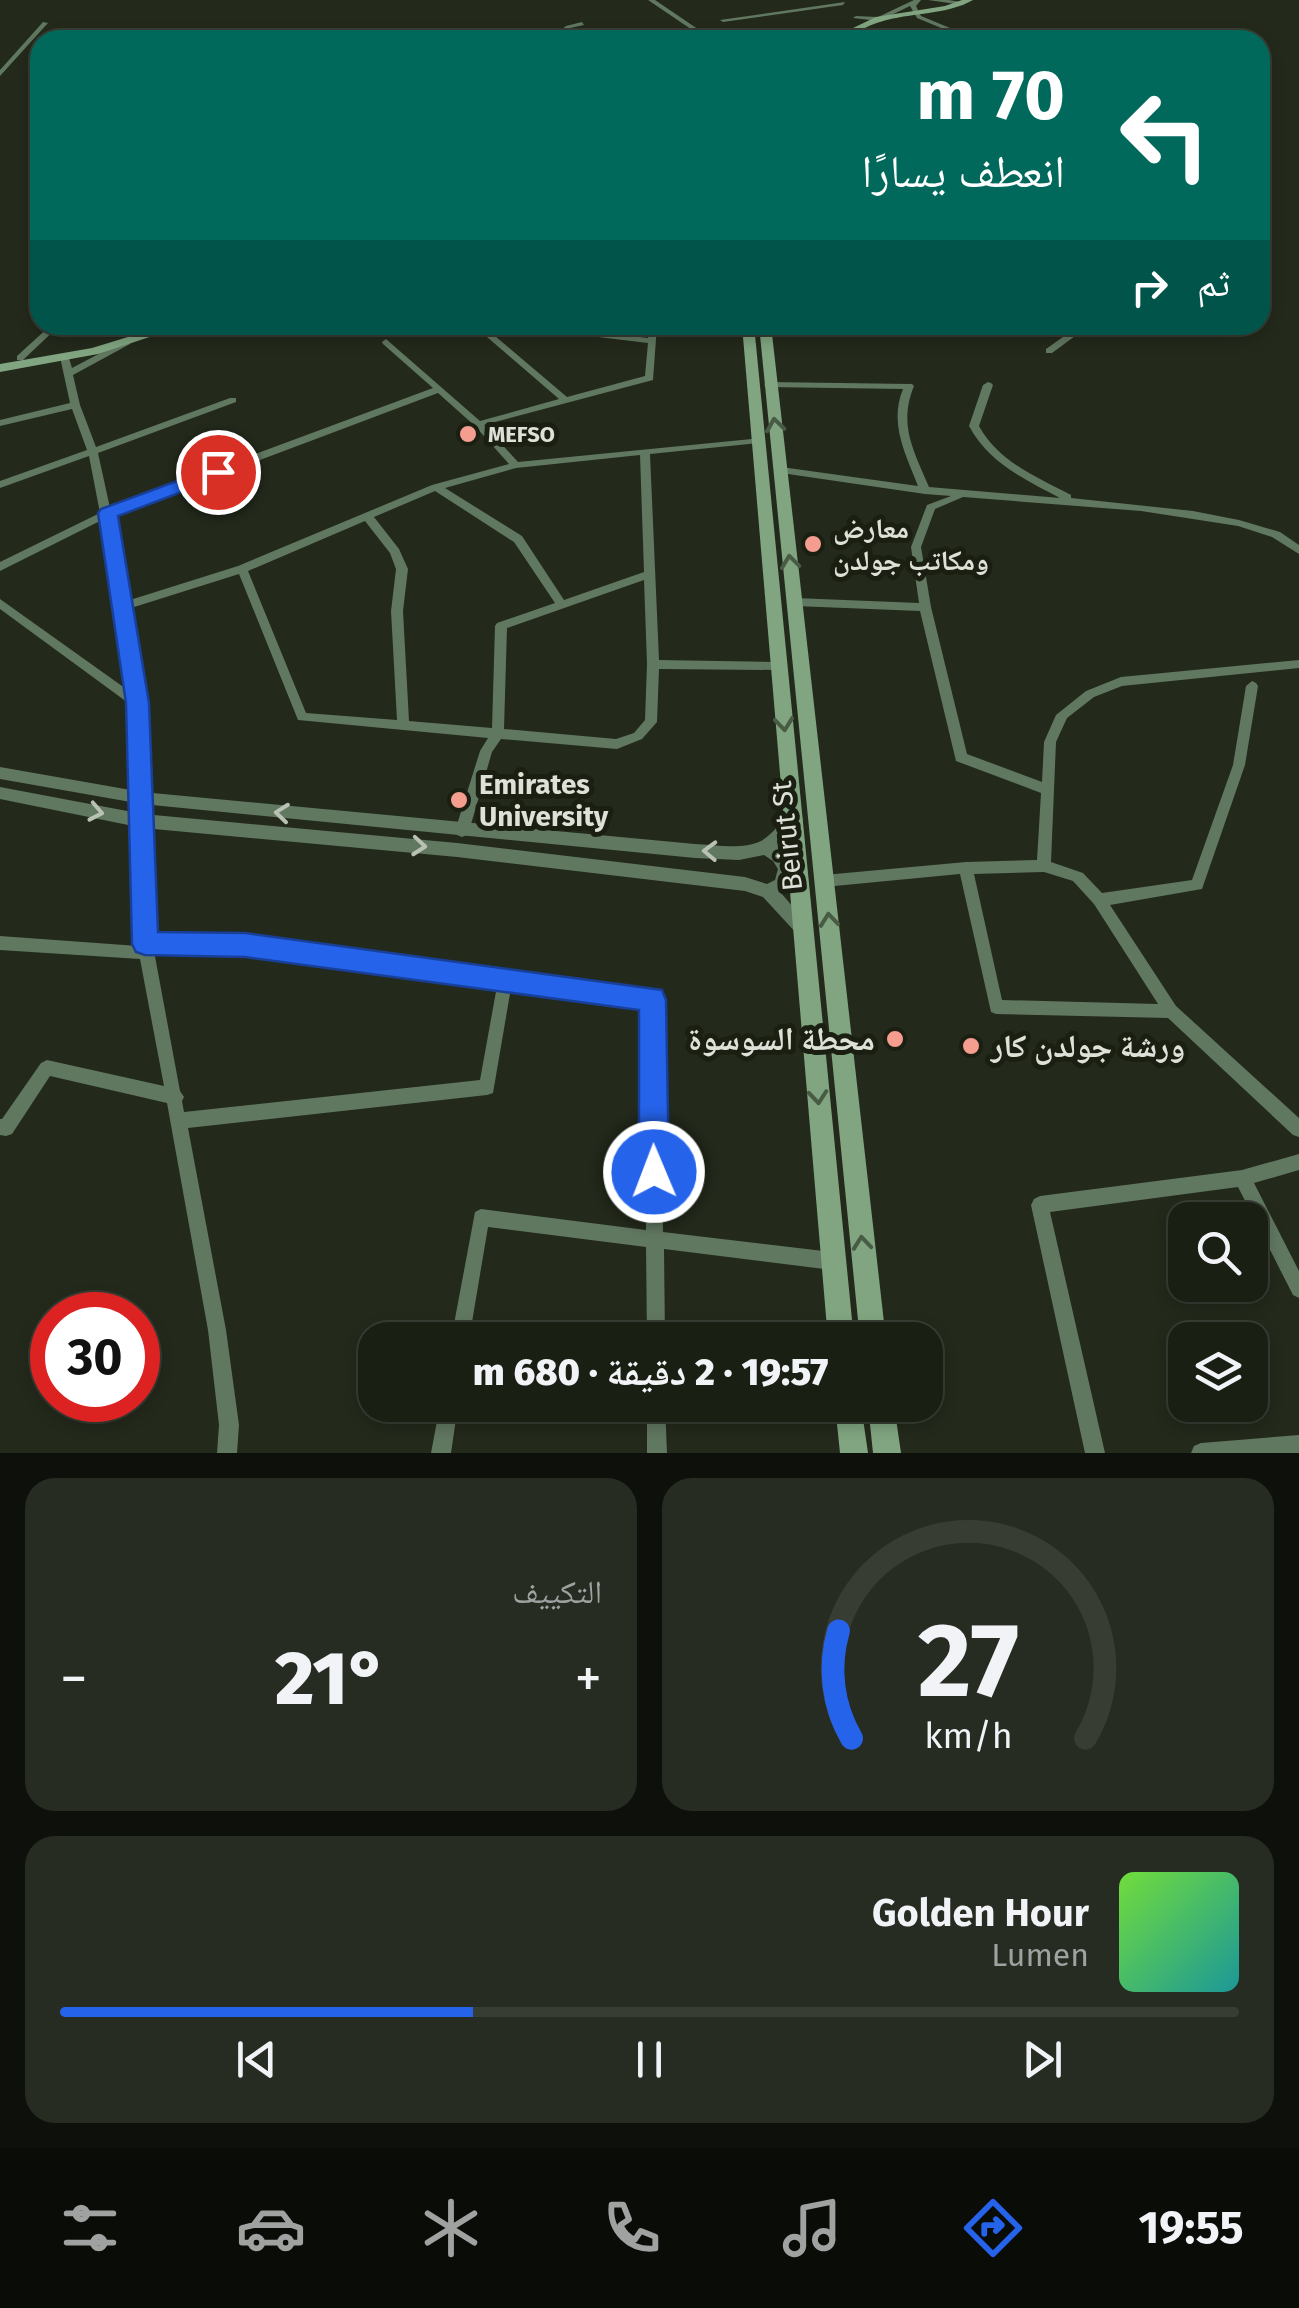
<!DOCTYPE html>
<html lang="ar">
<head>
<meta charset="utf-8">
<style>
  :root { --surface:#1a1f14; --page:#272c22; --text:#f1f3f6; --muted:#9fa2a0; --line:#383d34; --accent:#2563eb }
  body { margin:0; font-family:"Fira Sans","Noto Naskh Arabic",sans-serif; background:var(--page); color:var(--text); direction:rtl; height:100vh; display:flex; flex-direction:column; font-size:38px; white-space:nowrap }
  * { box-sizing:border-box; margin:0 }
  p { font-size:32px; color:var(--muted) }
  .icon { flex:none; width:55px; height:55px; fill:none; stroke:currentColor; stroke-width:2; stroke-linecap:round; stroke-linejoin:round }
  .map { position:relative; height:1453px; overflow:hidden; direction:ltr }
  .side { display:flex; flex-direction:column; gap:25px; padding:25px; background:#0e110b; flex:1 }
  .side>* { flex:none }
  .top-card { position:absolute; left:30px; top:30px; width:1240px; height:305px; border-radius:30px; box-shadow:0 5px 15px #0003,0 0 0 2px var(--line); direction:rtl; background:#00695c; color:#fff; overflow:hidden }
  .tools { position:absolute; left:1168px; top:1202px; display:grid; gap:20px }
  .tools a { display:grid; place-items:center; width:100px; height:100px; border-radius:20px; background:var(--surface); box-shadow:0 5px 15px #0003,0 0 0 2px var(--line); font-size:50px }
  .speed { position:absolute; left:30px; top:1292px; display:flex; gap:20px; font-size:50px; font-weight:700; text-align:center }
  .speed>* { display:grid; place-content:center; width:130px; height:130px; border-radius:50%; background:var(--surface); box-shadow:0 5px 15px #0003,0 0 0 2px var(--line); line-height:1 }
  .speed .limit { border:15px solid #d22; background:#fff; color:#111 }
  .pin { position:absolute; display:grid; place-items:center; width:85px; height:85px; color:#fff; margin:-42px; border:5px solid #fff; border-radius:50%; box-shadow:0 2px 10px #0007 }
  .me { position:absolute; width:110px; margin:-55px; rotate:359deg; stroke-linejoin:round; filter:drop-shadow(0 0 8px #0008) }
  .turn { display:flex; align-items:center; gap:35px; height:210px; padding:0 40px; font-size:45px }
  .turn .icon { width:130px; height:130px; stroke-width:2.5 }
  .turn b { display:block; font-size:70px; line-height:85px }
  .then { display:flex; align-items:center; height:95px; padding:0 40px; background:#0003; gap:20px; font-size:38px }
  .big { font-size:75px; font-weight:800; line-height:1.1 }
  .side .tile { flex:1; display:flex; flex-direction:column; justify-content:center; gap:15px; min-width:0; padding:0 35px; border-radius:30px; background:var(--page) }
  .side .dial { align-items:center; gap:0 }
  .dial svg { height:260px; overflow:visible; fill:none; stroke:var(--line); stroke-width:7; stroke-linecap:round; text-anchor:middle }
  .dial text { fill:var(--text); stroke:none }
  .song { display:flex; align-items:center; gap:30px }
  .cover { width:120px; height:120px; border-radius:15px; background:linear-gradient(135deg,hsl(100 70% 55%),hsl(180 70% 35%)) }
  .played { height:10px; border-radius:5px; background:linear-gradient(90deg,var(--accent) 35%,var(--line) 35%) }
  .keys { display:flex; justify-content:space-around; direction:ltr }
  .heat { display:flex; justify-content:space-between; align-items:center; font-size:55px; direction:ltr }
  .side .tiles { flex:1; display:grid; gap:25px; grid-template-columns:1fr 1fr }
  .tile:last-child { grid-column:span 2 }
  .trip { position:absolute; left:358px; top:1322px; width:585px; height:100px; border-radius:30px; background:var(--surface); box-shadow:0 5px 15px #0003,0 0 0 2px var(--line); font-weight:800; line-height:100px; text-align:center; direction:rtl }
  .tab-bar { display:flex; height:160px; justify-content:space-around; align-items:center; background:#0a0c08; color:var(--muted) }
  .tab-bar .icon { width:70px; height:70px }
  .tab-bar .selected { color:var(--accent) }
  .tab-bar b { font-size:45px; color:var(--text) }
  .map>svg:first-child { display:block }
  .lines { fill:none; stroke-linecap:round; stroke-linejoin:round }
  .minor { fill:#607760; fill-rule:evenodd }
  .tertiary { fill:#607760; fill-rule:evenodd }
  .secondary { fill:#80a580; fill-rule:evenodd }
  .oneway { stroke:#485b44 }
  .oneway2 { stroke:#b8c1b4 }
  .route { fill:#2563eb; stroke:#184099; stroke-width:2.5 }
  .poi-dot { fill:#f59d8e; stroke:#1a1f12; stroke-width:4 }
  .labels { text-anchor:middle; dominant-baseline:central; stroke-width:10; stroke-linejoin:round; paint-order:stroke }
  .far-poi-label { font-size:22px; font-weight:bold; fill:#dde1d8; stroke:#1a1f12; text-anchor:start }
  .poi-label { font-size:28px; font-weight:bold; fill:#dde1d8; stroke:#1a1f12; text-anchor:start }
  .street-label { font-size:28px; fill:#dde1d8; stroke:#1a1f12 }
  .near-poi-label { font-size:32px; font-weight:bold; fill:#dde1d8; stroke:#1a1f12; text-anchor:end }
</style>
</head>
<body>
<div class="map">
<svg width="1299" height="1453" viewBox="0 0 1299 1453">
  <rect width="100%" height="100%" fill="#23291b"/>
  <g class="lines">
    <path class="minor" d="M648 0H655L714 40H707Z
      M914 0H921L916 6 921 16 979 40H971L951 32 936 40H928L946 30 917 18 910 6 879 21 853 18 856 16 878 17Z
      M928 0H949L966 3 963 5Z
      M845 2 843 5 723 22 720 20Z
      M43 22 48 23 0 76V70Z
      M582 22 584 25 570 28 555 40H548L566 26Z
      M51 325H60L23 360H17V356Z
      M473 325H482L567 397 645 376 648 343 598 337 584 325H593L604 333 648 338 649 325H657L653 380 484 425 518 462 762 438V442L759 443 650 454 659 660 778 662 784 666 778 670 659 669 657 722 642 739 617 749 501 739 492 752 469 831 467 835 462 837 457 835 455 831 480 751 488 738 298 720 239 574 131 608 143 703 152 937 245 938 657 995 660 1000 663 1232 832 1252 838 1255 841 1261 838 1267 832 1270 664 1249 665 1340H647L646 1247 488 1227 469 1340H451L475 1212 481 1209 646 1230 645 1006 511 988 493 1093 487 1095 188 1128 226 1330 239 1425 237 1453H217L219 1425 208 1330 167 1103 50 1076 12 1134 6 1136 0 1135V1119H2L41 1063 47 1060 164 1086 140 959 0 950V936L138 946 131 705 0 609V599L129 691 119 606 102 520 0 571V562L100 513 89 456 0 488V481L87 450 72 409 0 426V420L70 403 60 357 62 355H68L72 368 127 339 131 342 130 344 73 375 80 405 96 447 230 398H236V402L98 453 110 508 433 388 383 344 382 342 386 339 480 421 559 399ZM438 393 475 426 509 464 432 485 238 566 130 600 111 516ZM640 455 644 572 564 600 522 536 445 488 516 468ZM435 491 514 542 555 603 497 623 495 626 492 728 409 721 403 611 408 569 399 549 374 517ZM365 521 390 553 396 569 391 611 397 720 306 713 248 571ZM644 580 647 664 645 720 634 733 616 739 504 729 507 628ZM154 951 245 952 497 986 480 1080 184 1112 182 1101 184 1097 180 1091Z
      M959 325H984L1010 328 1022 325H1036L1010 334 963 328Z
      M1080 325H1090L1052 353H1046V349Z
      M769 382 912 384 914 386C898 425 914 451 929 487L1060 498C1024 479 989 463 969 426L983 385 988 382 991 383 993 385 979 426C998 461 1036 477 1071 495V498L1193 511 1239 520 1280 532 1299 545V554L1272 537 1238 526 1141 511 963 497 935 509 921 547 931 607 967 754 1042 782 1044 742 1056 715 1086 691 1121 677 1299 660V668L1122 686 1094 697 1067 718 1056 742 1051 862 1083 873 1102 893 1192 880 1233 765 1246 686 1252 681 1256 683 1258 686 1245 765 1202 889 1110 905 1176 1006 1299 1118V1137L1293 1135 1168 1018 996 1014 991 1012 960 874 824 887 819 885 817 881 819 877 824 875 966 862 1037 860 1041 793 956 761 920 611 795 606 789 602 795 598 919 603 911 547 927 505 951 496 925 494 781 473 776 470 781 467 918 486C905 453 889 423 903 389L766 387 764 385ZM1044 872 1073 881 1094 904 1158 1004 1002 1000 974 874Z
      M1299 1154V1170L1254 1183 1299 1271V1298L1293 1295 1238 1187 1050 1212 1105 1453H1085L1031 1205 1034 1199 1040 1196 1242 1170Z
      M440 1405H458L451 1453H431Z
      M647 1405H665L667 1453H647Z
      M1299 1435V1453H1191L1194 1446 1201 1443Z"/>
    <path class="tertiary" d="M0 767 142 792 695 844C716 845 742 850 761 841 776 833 784 813 801 815L803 820 779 847 785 851 794 869 788 889 781 893 813 930 810 935 804 938 798 935 763 897 745 891 457 857 143 828 0 799V787L143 814 457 843 745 877 767 884 775 880 778 869 773 861 764 855 739 860 695 858 142 804 0 779Z"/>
    <path class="secondary" d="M962 0H973C944 16 911 12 880 22 862 27 847 40 828 40L876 17 945 6Z
      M167 325H186L98 354 0 372V364L92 348Z
      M742 325H754L854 1340H828Z
      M759 325H771L886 1340H860Z
      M835 1405H861L868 1453H840Z
      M868 1405H894L901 1453H873Z"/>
  </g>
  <defs><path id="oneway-chevron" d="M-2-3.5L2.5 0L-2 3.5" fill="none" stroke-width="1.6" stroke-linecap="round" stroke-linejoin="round" transform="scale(2.5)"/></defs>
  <g class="oneway">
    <use href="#oneway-chevron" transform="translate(775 425) rotate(-98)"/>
    <use href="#oneway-chevron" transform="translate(790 562) rotate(-97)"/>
    <use href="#oneway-chevron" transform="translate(784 724) rotate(84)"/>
    <use href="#oneway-chevron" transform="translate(829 920) rotate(-96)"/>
    <use href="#oneway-chevron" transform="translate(818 1097) rotate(85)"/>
    <use href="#oneway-chevron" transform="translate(862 1243) rotate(-96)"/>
  </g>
  <g class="oneway2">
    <use href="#oneway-chevron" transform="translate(96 812) rotate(11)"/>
    <use href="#oneway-chevron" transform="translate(282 813) rotate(-174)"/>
    <use href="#oneway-chevron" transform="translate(419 846) rotate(5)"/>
    <use href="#oneway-chevron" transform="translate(710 851) rotate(-178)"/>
  </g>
  <path class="route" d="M218 466 227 472 224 476 118 516 149 703 158 932 245 933 662 990 666 1000 669 1172 665 1183 654 1188 643 1183 639 1172V1010L245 957 145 955 136 952 132 944 126 703 98 513 101 509Z"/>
  <g class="poi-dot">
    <circle cx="468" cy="434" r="10"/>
    <circle cx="813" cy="544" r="10"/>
    <circle cx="459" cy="800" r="10"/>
    <circle cx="895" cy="1039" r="10"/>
    <circle cx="971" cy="1046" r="10"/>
  </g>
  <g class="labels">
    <g class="far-poi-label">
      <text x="488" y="434">MEFSO</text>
    </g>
    <g class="poi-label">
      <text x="833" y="528">معارض<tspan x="833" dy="32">ومكاتب جولدن</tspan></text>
      <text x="479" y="784">Emirates<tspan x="479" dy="32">University</tspan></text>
    </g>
    <g class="street-label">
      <text transform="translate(787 836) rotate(-96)">Beirut St</text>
    </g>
    <g class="near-poi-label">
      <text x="875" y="1039">محطة السوسوة</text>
      <text x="991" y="1046" text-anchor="start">ورشة جولدن كار</text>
    </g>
  </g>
</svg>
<div class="tools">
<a><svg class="icon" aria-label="search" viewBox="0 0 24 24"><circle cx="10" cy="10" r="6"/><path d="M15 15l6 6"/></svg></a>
<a><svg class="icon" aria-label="layers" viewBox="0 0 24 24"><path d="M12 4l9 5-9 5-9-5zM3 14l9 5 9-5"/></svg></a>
</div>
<div class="speed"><div class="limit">30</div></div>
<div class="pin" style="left:218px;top:472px;background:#d93025"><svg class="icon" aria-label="arrive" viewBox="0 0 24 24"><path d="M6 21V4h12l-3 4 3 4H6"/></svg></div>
<svg class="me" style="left:654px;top:1172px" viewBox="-20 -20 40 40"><circle r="17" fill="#2563eb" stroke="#fff" stroke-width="3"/><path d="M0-11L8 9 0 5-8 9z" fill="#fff"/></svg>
<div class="trip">19:57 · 2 دقيقة · 680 m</div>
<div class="top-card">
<div class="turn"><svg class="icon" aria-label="left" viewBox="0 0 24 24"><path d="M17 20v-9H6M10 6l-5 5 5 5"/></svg><div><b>70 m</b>انعطف يسارًا</div></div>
<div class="then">ثم<svg class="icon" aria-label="right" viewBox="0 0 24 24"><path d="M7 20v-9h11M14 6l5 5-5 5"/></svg></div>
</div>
</div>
<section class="side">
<div class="tiles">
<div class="tile dial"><svg viewBox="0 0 100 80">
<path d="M14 69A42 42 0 1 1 86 69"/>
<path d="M14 69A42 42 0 0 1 10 36" stroke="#2563eb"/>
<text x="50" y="56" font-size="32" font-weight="700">27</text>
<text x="50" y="72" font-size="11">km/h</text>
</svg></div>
<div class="tile"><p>التكييف</p>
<div class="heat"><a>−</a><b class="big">21°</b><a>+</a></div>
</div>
<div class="tile">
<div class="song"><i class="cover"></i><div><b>Golden Hour</b><p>Lumen</p></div></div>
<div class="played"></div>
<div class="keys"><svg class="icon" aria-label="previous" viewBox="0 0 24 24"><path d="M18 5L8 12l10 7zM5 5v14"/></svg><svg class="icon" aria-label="pause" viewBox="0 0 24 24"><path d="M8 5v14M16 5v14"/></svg><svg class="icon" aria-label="next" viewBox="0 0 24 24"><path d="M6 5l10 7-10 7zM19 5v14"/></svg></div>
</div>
</div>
</section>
<nav class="tab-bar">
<b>19:55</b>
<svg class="icon selected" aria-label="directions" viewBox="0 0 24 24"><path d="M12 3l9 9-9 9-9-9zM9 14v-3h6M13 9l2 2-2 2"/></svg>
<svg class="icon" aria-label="music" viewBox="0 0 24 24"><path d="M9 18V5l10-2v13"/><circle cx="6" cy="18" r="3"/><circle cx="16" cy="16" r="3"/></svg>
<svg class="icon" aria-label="phone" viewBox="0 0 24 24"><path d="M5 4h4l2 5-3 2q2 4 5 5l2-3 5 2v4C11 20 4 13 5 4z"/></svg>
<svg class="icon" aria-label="climate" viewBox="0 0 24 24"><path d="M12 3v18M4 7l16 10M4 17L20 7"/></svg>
<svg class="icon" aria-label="car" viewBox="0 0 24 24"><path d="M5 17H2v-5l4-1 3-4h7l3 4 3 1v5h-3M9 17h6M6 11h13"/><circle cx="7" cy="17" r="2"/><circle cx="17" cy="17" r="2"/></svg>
<svg class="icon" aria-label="filters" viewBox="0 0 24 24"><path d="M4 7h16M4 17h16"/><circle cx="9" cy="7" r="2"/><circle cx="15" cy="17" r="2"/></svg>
</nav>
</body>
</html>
